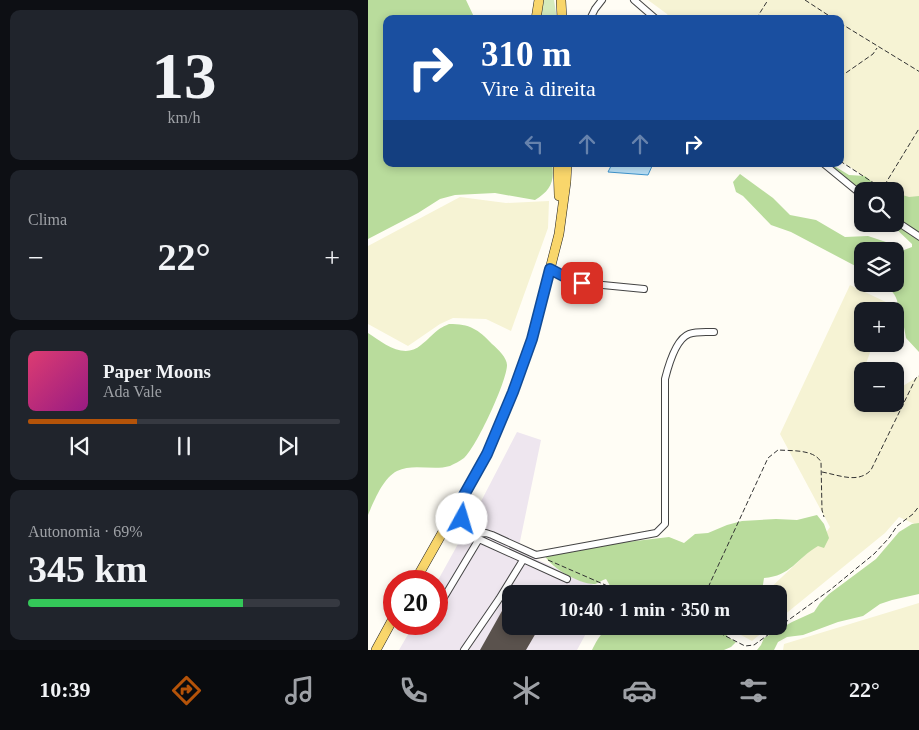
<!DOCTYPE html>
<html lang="pt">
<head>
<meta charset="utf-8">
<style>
  :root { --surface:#171b24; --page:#20242c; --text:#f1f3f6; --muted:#9ea1a6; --line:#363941; --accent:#b45309 }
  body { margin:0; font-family:"Times New Roman",serif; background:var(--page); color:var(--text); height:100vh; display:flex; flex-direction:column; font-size:19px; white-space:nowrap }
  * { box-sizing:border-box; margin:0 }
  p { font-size:16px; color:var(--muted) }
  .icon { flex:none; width:28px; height:28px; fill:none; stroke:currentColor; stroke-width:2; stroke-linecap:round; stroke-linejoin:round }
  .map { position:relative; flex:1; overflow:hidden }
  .panel { display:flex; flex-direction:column; gap:10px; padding:10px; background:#0d0f14; width:368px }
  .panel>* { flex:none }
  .banner { position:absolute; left:15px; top:15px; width:461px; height:152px; border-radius:10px; box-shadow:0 2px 8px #0003; background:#1a4fa0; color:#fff; overflow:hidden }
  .tools { position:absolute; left:486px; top:182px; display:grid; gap:10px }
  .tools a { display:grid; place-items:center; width:50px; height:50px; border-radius:10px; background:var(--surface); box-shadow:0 2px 8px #0003; font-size:25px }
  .speed { position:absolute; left:15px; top:570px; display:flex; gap:10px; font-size:25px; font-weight:700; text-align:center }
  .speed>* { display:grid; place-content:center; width:65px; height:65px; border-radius:50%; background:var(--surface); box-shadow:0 2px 8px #0003; line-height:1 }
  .speed .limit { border:8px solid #d22; background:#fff; color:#111 }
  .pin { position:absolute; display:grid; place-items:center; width:42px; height:42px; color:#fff; margin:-21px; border-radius:10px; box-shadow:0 2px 8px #0006 }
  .me { position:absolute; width:55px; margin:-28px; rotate:6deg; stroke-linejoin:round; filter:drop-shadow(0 0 4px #0008) }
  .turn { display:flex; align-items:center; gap:18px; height:105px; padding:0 15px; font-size:22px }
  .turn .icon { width:65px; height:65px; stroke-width:2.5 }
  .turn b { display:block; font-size:35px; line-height:42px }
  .lanes { display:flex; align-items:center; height:48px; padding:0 15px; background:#0003; justify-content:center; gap:25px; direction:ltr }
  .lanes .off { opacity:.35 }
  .big { font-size:38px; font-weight:600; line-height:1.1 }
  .panel .widget { flex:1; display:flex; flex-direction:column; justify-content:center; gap:8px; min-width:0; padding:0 18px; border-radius:10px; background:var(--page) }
  .panel .dial { align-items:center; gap:0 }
  .dial b { font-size:65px; line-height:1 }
  .song { display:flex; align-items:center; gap:15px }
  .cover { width:60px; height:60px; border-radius:8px; background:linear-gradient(135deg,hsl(340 70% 55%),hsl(310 70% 35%)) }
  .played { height:5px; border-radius:2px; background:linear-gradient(90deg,var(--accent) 35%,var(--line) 35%) }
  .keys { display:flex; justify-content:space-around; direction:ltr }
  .heat { display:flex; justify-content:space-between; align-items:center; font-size:28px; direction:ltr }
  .charge { height:8px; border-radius:4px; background:linear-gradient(90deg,#34c759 69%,var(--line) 0) }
  .trip { position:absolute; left:134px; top:585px; width:285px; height:50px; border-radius:10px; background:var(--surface); box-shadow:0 2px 8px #0003; font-weight:600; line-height:50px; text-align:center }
  .tabs { display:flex; height:80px; justify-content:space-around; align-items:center; background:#090b0e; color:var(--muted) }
  .tabs .icon { width:35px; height:35px }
  .tabs .selected { color:var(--accent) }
  .tabs b { font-size:22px; color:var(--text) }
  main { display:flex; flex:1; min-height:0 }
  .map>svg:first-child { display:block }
  .industrial { fill:#eee6ef }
  .farmland { fill:#f6f3d4 }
  .green { fill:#d5ebbd }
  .forest { fill:#b9dc9c }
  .water { fill:#b9e0f7; stroke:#3f96cf }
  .building { fill:#5a524d }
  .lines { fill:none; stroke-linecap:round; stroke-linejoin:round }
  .minor-casing { stroke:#444; stroke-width:8 }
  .major-casing { stroke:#222; stroke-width:10 }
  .path { stroke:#333; stroke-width:1; stroke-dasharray:5 2.5; stroke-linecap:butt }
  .minor { stroke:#fff; stroke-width:6 }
  .major { stroke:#f9d66b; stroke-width:9 }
  .route-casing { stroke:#114b97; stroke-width:12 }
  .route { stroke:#1a73e8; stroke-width:9 }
</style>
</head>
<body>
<main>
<section class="panel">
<div class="widget dial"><b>13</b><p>km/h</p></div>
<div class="widget"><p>Clima</p>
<div class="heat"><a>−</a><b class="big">22°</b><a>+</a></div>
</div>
<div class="widget">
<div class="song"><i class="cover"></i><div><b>Paper Moons</b><p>Ada Vale</p></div></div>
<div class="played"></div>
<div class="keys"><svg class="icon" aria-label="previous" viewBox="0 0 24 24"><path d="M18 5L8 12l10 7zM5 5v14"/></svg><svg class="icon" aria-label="pause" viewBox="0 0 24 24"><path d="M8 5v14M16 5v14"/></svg><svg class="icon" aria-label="next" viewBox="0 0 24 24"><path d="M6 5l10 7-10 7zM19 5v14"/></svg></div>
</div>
<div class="widget"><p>Autonomia · 69%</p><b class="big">345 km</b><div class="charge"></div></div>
</section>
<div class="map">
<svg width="552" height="650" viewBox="0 0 552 650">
  <rect width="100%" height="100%" fill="#fffdf5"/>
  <path class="industrial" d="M149 432 173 440 150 551 241 592 240 594H142V626H222L209 650H31L46 624H69V582L106 515Z"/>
  <path class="farmland" d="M280 0H551V207L528 199V191H517L473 161 472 19H302L299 14Z
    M92 197 138 203 181 201 180 228 143 331 118 319 85 318 72 324 40 346 0 324V246Z
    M482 285 520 303 517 311H495V344H505L495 372V404H528V388L530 389 551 376V526L531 517 517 533 410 620V594H396L452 541 462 527 412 434Z
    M551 603V650H415L416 644Z
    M362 626H402L384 641 360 628Z"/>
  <path class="green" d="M176 0H186L189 19H172Z"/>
  <path class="forest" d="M0 0H98L107 19H19V164H184C187 182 182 191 167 200L127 193 87 195 72 199 50 213 0 239Z
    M463 164 481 175 497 176 504 182 524 191H495V198L464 168Z
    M372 174 405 198 422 215 448 220 477 237 500 236 518 242 529 249 536 250 544 247V244L523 224H528V193L541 197 551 196V352L538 338 534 316 530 310C531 298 525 292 517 284H528V251H495V270L423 232 403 225 375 196 368 192 365 182Z
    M81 324C102 324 110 329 124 344 130 349 139 358 139 365 139 381 108 448 96 458 92 461 86 464 82 466 65 471 45 463 29 471 15 478 6 501 0 515V333C15 343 36 360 53 345 65 336 66 330 81 324Z
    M449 515 456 524 461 538 456 548 450 546C428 559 423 576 396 578L394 591 390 594H247L238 579C234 580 231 583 227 584 212 585 179 566 175 552L301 537 316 543 327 534 340 533 359 525 374 521 408 519 429 520Z
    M551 523V594L524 600 512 604 495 616 470 622 435 635 419 637 410 642 406 650H389L393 645 396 638 424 622 446 612 452 603 461 594 508 559 531 532 544 524Z
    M247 626H365L358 634 360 637 368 642 363 647 356 650H224C230 638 234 630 247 626Z"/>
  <path class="water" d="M244 164H285L280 175 240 172Z"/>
  <path class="building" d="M139 602 142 603V626H172L158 650H112Z"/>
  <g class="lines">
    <defs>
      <path id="minor" d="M266 0 288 19
        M222 19 227 9 234 0
        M456 164 495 196
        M528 221 552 237
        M182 269 201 279 214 283 276 289
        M91 504C93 527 103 522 111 539L199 579
        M77 531 83 527 96 523
        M109 534 118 533 124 535 168 555 288 533 297 524V379C300 367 308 339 321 334 329 331 338 332 346 332
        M69 609 111 539
        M96 650 131 599 155 560"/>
      <path id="major" d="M193 0 194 19
        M168 19 171 0
        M190 164 191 196
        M47 581 119 454 145 392 164 339 191 234 198 182 199 164
        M8 650 26 617"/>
    </defs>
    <use href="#minor" class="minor-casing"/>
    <use href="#major" class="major-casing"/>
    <path class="path" d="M437 0 466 19
      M388 19 400 0
      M472 23 552 72
      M472 77 505 54 509 48
      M472 161 512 187 516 186 552 127
      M454 472C471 475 490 484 503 470L548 378 552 375
      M180 560 258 594
      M337 594 400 458 410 450C423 451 446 449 453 462L454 510 456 517
      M338 626 377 646 386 645 462 590 506 554 521 538 529 526 545 514 552 505"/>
    <use href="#minor" class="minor"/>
    <use href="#major" class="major"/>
  </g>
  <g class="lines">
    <defs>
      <path id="route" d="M94 519 91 504 119 454 145 392 164 339 182 269 201 279 214 283"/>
    </defs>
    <use href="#route" class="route-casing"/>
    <use href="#route" class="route"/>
  </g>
</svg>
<div class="tools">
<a><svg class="icon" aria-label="search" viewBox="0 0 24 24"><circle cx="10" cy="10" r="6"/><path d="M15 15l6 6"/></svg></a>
<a><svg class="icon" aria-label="layers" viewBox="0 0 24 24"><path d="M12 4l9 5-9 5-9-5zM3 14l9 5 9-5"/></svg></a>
<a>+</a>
<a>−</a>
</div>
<div class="speed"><div class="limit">20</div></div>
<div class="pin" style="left:214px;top:283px;background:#d93025"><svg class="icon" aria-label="arrive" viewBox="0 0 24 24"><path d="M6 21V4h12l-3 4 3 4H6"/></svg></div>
<svg class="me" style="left:94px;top:519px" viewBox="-20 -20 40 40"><circle r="19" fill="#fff"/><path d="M0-13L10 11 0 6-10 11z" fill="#1a73e8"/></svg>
<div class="trip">10:40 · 1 min · 350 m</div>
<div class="banner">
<div class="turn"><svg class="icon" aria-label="right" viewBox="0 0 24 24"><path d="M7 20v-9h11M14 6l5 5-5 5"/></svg><div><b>310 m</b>Vire à direita</div></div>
<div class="lanes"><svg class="icon off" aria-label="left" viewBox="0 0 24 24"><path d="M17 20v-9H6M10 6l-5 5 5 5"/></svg><svg class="icon off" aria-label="ahead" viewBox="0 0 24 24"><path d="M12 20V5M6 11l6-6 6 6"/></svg><svg class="icon off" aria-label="ahead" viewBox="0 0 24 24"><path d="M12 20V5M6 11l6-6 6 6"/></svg><svg class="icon" aria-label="right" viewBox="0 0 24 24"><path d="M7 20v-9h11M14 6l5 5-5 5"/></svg></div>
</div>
</div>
</main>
<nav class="tabs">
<b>10:39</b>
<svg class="icon selected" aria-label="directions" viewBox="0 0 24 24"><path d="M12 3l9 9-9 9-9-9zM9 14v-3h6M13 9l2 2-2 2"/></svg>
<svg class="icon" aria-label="music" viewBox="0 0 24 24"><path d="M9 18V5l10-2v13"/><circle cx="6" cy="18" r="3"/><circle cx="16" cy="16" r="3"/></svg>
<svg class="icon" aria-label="phone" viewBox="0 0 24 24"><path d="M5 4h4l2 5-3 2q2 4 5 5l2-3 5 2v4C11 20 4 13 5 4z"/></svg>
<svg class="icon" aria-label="climate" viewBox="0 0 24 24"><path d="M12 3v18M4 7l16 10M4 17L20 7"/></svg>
<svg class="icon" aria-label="car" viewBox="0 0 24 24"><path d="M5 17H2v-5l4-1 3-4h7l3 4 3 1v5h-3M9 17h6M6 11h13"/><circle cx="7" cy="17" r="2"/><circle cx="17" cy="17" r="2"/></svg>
<svg class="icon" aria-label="filters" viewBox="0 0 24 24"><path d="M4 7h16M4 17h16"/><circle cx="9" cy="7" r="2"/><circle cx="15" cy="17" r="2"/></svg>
<b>22°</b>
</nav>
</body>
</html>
